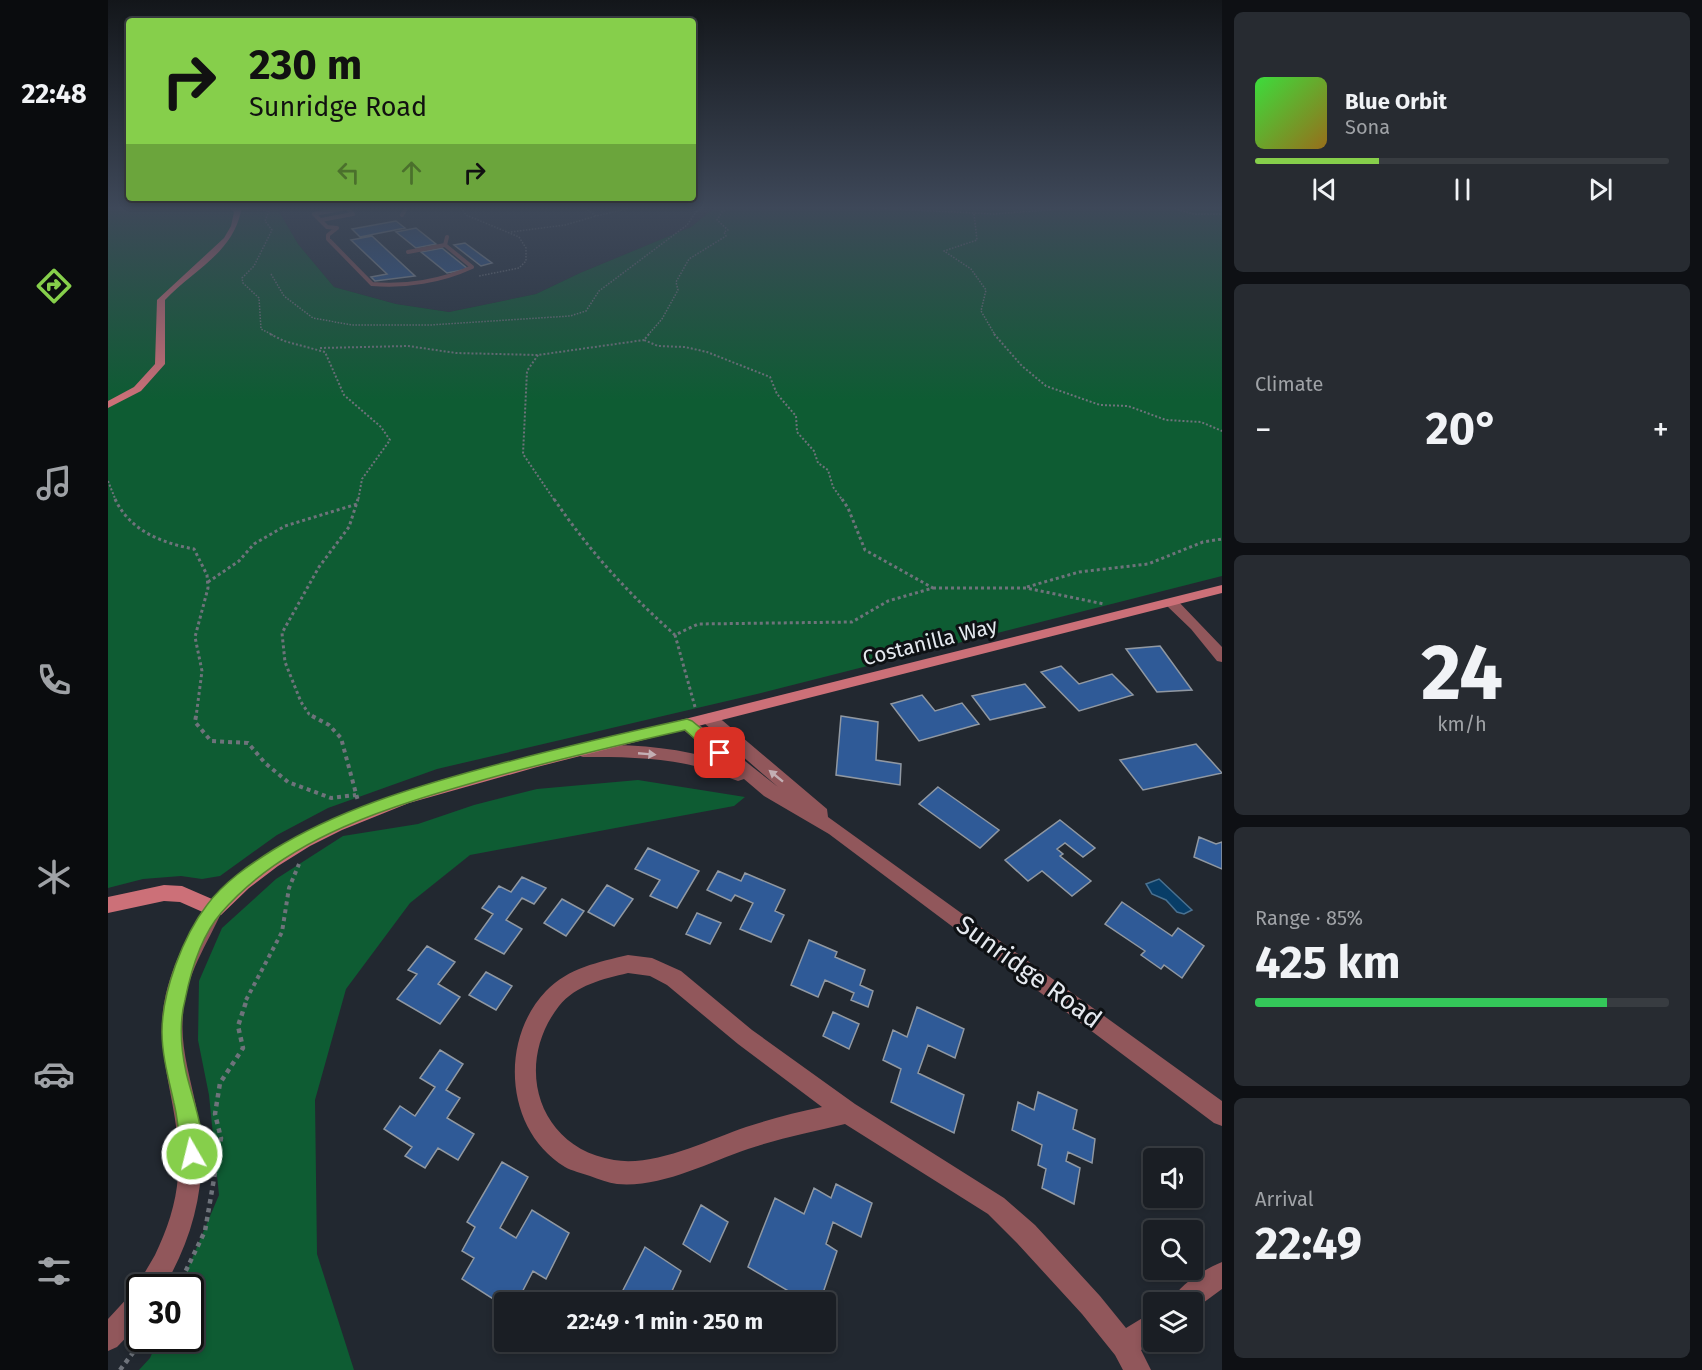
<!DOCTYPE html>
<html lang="en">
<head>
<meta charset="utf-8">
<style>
  :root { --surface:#1a1e24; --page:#272b31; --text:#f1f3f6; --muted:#9fa2a6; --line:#383c41; --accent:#86cf4b }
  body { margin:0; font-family:"Fira Sans",sans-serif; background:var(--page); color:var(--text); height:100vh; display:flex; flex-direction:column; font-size:22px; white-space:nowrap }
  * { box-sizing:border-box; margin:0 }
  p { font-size:20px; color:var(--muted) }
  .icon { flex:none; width:33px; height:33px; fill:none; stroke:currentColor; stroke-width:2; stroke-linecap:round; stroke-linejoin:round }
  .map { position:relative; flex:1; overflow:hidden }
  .panel { display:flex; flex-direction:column; gap:12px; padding:12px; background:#0e1014; width:480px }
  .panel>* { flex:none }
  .hud { position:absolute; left:18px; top:18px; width:570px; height:183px; border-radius:6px; box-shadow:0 3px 9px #0003,0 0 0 2px var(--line); background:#86cf4b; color:#111; overflow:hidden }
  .tools { position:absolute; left:1035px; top:1148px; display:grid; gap:12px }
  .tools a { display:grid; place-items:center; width:60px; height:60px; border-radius:6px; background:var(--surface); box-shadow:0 3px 9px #0003,0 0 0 2px var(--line); font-size:30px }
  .speed { position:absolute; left:18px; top:1274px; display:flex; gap:12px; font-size:30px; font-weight:700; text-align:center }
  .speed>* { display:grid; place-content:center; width:78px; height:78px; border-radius:50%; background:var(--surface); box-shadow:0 3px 9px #0003,0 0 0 2px var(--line); line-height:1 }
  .speed .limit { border:3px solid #111; border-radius:9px; background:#fff; color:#111 }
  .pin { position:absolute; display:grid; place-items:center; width:51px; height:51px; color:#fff; margin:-26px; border-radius:12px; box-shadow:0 3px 9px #0006 }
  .me { position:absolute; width:66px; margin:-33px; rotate:352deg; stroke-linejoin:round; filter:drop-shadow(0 0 4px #0008) }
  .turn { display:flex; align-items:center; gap:21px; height:126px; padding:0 24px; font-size:27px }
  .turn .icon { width:78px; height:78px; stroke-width:2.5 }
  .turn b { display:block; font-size:42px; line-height:51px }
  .lanes { display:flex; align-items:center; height:57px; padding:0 24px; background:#0003; justify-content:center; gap:30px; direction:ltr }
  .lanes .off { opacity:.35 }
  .big { font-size:45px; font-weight:700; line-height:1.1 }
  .panel .card { flex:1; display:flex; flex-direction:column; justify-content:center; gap:9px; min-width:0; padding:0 21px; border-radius:9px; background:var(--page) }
  .panel .dial { align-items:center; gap:0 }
  .dial b { font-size:78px; line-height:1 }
  .song { display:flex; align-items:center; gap:18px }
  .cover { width:72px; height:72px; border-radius:9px; background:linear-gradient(135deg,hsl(120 70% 55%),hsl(40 70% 35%)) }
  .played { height:6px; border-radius:3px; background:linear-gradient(90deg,var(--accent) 30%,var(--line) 30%) }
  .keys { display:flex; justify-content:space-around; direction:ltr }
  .heat { display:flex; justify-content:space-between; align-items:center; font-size:33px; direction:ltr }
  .charge { height:9px; border-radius:4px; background:linear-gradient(90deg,#34c759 85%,var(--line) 0) }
  .trip { position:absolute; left:386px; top:1292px; width:342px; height:60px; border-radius:6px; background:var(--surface); box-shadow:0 3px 9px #0003,0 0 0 2px var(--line); font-weight:700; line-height:60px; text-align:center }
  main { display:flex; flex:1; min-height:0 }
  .tab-bar { display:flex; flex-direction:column; width:108px; justify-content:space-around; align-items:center; background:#0a0c0e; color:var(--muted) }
  .tab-bar .icon { width:42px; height:42px }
  .tab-bar .selected { color:var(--accent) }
  .tab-bar b { font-size:27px; color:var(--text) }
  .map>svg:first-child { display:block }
  .built { fill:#28323f }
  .green { fill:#0e5c33 }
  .water { fill:#083d67; stroke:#4a7190; stroke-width:1.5 }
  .building { fill:#2f5a97; stroke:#9098a2; stroke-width:1.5 }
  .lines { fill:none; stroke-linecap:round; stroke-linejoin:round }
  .path-far4 { stroke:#6e737b; stroke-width:1.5; stroke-dasharray:1.5 1.5; stroke-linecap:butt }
  .path-far3 { stroke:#6e737b; stroke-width:2; stroke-dasharray:2 2; stroke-linecap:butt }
  .path-far2 { stroke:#6e737b; stroke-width:3; stroke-dasharray:3 3; stroke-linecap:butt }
  .path-far1 { stroke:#6e737b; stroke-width:4; stroke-dasharray:4 4; stroke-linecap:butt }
  .path { stroke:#6e737b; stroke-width:4.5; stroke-dasharray:4.5 4.5; stroke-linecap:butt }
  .lane { stroke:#91575b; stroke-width:4 }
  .street { fill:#91575b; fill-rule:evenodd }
  .secondary { fill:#cc7078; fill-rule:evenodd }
  .oneway { fill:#c3afb4 }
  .route { fill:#86cf4b; stroke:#578731; stroke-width:1.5 }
  .labels { text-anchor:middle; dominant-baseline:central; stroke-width:6; stroke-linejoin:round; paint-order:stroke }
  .street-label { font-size:21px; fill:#e5e9ef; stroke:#0e1114 }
  .near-street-label { font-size:26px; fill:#e5e9ef; stroke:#0e1114 }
</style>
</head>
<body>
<main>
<nav class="tab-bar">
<b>22:48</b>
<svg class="icon selected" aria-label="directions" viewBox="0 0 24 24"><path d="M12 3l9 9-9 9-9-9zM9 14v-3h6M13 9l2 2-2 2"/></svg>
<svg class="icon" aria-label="music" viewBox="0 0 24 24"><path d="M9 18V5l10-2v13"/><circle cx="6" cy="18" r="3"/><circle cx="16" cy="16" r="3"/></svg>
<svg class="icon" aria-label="phone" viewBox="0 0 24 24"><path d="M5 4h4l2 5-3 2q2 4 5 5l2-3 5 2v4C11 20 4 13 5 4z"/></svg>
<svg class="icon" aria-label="climate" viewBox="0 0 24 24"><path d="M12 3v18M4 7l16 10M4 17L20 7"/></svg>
<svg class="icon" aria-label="car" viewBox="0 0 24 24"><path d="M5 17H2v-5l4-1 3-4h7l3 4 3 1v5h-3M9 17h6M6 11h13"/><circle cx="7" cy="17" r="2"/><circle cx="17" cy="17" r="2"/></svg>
<svg class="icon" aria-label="filters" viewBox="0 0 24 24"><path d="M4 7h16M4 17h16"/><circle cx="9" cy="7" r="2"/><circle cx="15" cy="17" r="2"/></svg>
</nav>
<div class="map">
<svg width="1114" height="1370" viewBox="0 0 1114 1370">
  <rect width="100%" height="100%" fill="#222830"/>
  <path class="built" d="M169 208H606L583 227 472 273 428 294 341 312 288 304 226 287 190 244Z"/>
  <path class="green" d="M0 208H169L190 244 226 287 288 304 341 312 428 294 472 273 583 227 606 208H1114V576L649 694 329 769 220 808 169 835 112 876 94 879 73 876 35 879 0 888Z
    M530 780 637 797 626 806 362 855 302 903 238 989 207 1100 209 1254 246 1370H31L42 1358 51 1338H82V1287H72L111 1195 101 1095 90 1040 91 981 114 928 168 879 235 836 310 824 366 805 429 789Z"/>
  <path class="water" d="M1051 879 1084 910 1076 914 1069 912 1058 900 1044 894 1038 884Z"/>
  <path class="building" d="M288 221 297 228 252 237 244 229Z
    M308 228 328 244 308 248 288 232Z
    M264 236 307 276 267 281 263 277 279 274 243 240Z
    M357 243 384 263 373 266 346 245Z
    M334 248 360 269 339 273 313 252Z
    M1052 646 1084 690 1049 692 1018 649Z
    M953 666 971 684 1004 674 1025 695 971 711 933 672Z
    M917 684 937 707 882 720 864 696Z
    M814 695 827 711 854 703 871 724 811 741 783 704Z
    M733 716 770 722 768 760 793 764 792 785 728 775Z
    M1088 744 1114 773 1035 790 1012 760Z
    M830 787 891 830 872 848 811 804Z
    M952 820 987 848 975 857 957 843 949 849 955 854 952 856 983 881 964 896 934 871 920 881 897 860Z
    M1091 837 1108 844 1114 842V869L1086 857Z
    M540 848 591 871 569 908 542 896 552 880 527 869Z
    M610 871 633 881 637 873 677 890 667 911 676 915 663 942 632 929 645 903 627 895 623 901 599 890Z
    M414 877 438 888 426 904 414 898 398 920 414 929 396 954 367 939 385 914 374 908 391 886 403 892Z
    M499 885 525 899 506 926 480 912Z
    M454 899 476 911 458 936 436 923Z
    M1014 902 1064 936 1070 928 1096 946 1074 978 1056 965 1053 969 1033 955 1037 951 997 924Z
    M589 913 613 923 602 944 578 934Z
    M701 940 729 952 727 957 757 970 752 985 765 991 760 1007 743 1000 746 993 717 980 710 997 683 985Z
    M319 946 347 962 330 984 352 997 332 1024 289 999 309 974 300 970Z
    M378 972 404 986 388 1010 361 995Z
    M809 1007 856 1029 847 1058 820 1045 810 1073 856 1095 846 1133 783 1102 793 1069 775 1060 785 1030 799 1037Z
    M725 1012 751 1024 741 1049 715 1036Z
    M332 1050 355 1064 338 1090 352 1098 339 1118 366 1134 350 1160 330 1148 317 1168 297 1156 304 1147 276 1129 292 1106 307 1116 327 1087 312 1078Z
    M930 1092 969 1110 965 1129 987 1139 984 1163 960 1152 958 1161 972 1168 966 1204 934 1188 938 1169 930 1165 934 1145 904 1130 910 1102 926 1110Z
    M394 1162 420 1177 392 1228 408 1238 424 1210 461 1233 438 1279 425 1271 409 1302H396V1306L354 1279 366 1258 354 1251 367 1227 359 1222Z
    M728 1184 764 1203 753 1237 725 1222 718 1244 729 1251 712 1302H699L640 1267 667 1198 696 1214 706 1188 723 1198Z
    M593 1205 620 1222 602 1262 575 1244Z
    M537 1247 573 1271 559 1302H516L511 1298Z"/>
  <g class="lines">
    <path class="path-far4" d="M353 208 358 215 411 237 418 248V261L411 268 371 276
      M477 208 488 216 523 208
      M765 208 886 214 966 208
      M1064 208 1086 214H1114
      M149 210 161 211 157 221 164 230 146 266 134 278 135 283 151 298 153 329 165 335
      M866 214 869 240 836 251 863 269 878 290 873 311 887 335
      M403 232 457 225 488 216
      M163 274 176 296 205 318 244 325H322L462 316 478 311 491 291 579 225 591 208
      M540 335 554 319 570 290 568 282 581 259 618 236 616 232 620 230 609 220 614 212 621 208"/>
    <path class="path-far3" d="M162 334 176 341 217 352 236 395 273 427 282 440 254 479 250 501
      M541 334 536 340 550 346 577 347 599 352 662 377 669 394 688 416 689 432 706 451 710 463 720 470 725 487 735 501
      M886 334 914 366 938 386 992 405 1020 406 1058 420 1093 422 1114 431
      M212 348 300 346 348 353 430 355 536 340
      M430 355 419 371 415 454 447 501
      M0 481 8 501"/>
    <path class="path-far2" d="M7 499C22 531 54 543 86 549L99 575 100 588 87 637 94 671 88 717
      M446 499C483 553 519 592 567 635
      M100 582 131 561 146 544 177 526 249 504
      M919 587 971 572 1040 564 1095 542 1114 539
      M825 588H918L996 604
      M587 707 567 635 590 624 744 622 780 601 825 588 757 550 740 508 734 499
      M207 717 201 714 193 702 177 662 174 633 211 567 241 527 250 499"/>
    <path class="path-far1" d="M88 716 87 722 103 741 140 743 157 763 180 782 223 798 248 795
      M204 716 221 725 233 738 250 801
      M138 1000 174 932 181 888 191 864"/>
    <path class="path" d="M70 1287 97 1231 113 1138 107 1114 112 1083 135 1048 130 1026 139 999
      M12 1370 36 1338"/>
    <path class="lane" d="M294 215 298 208
      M213 220 245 214 239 208 206 214 219 227 229 228
      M229 228 220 235V239L264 284C297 287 334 281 364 267L337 245 339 237
      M300 252 337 245"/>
    <path class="street" d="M131 208H142L128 212V210Z
      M1063 598 1068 599 1114 647V662L1109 661 1083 629 1058 605 1056 602Z
      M602 713 608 715 719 809 720 817 1114 1101V1126L1106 1123 721 834 656 796 636 779 630 781C617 777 605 770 591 767 553 757 514 757 475 757L469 755 467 751 469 747 475 745C523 744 568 747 614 761L573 728 571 724 573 720H585L670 787 596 723 594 719 596 715Z
      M106 901 113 903 115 909C99 945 77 975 75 1015 72 1046 82 1076 88 1106 102 1170 89 1231 56 1287H32V1323L9 1347 0 1351V1319L23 1294 31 1291 29 1287C34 1276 41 1266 47 1255 59 1230 68 1204 70 1176 74 1132 60 1092 55 1049 48 996 72 947 99 903Z
      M520 955 544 958 573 971 644 1030 747 1104 896 1198 927 1225 992 1296 1018 1328 1046 1311V1340L1033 1350 1043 1370H1015L1007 1355 974 1314 909 1243 880 1214 737 1124C704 1132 672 1138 640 1149 599 1163 553 1188 509 1184 500 1183 491 1179 482 1176 474 1173 464 1171 457 1167 397 1131 391 1040 438 991 460 968 491 962 520 955ZM520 973 542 976 559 985 630 1044 714 1107C688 1112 663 1119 638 1127 600 1140 547 1167 506 1160 430 1148 405 1065 451 1006 468 985 495 979 520 973Z
      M1114 1262V1289L1084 1311V1302H1063C1070 1285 1097 1269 1114 1262Z"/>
    <path class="secondary" d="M121 208H130L133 211C124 254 85 270 57 300V364L33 391 0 408V401L26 387 47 364 49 300 116 238 123 226 126 212Z
      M1114 585V593L429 767 301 803 234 830 202 846 170 866 141 888 113 915 106 917 72 902 56 901 0 913V897L56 885 74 886 104 899C172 837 246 807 333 780Z"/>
  </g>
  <defs><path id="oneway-solid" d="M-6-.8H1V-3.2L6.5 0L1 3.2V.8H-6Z" transform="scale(1.5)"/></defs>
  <g class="oneway">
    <use href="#oneway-solid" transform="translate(539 754) rotate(5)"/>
    <use href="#oneway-solid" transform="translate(668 776) rotate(-141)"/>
  </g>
  <linearGradient id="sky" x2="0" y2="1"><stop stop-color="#13161a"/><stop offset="0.52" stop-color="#3e4859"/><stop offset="1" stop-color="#3e4859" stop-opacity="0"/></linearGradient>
  <rect width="1114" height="400" fill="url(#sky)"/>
  <path class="route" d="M579 719 584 721 618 749 620 753 618 757H607L577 730C511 745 447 760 382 778 287 805 180 835 113 913 93 936 83 970 77 1000 71 1023 73 1049 78 1072 83 1095 101 1140 92 1161L84 1164 77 1161C70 1143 71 1122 66 1103 61 1080 54 1056 54 1032 54 992 75 936 99 905 116 882 141 865 165 850 230 810 303 788 376 768 443 750 511 734 579 719Z"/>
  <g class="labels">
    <g class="street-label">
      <text transform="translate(822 642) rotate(-14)">Costanilla Way</text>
    </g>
    <g class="near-street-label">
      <text transform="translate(921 972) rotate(36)">Sunridge Road</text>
    </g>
  </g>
</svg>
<div class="tools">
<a><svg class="icon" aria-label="sound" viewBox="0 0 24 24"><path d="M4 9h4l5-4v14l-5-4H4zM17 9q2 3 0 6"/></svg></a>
<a><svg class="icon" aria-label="search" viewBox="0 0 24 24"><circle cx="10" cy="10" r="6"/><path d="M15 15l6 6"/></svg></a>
<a><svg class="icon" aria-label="layers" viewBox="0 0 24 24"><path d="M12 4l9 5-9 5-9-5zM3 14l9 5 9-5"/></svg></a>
</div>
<div class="speed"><div class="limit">30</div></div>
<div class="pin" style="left:612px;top:753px;background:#d93025"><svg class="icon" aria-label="arrive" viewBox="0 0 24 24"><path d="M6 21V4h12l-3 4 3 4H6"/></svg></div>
<svg class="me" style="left:84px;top:1154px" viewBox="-20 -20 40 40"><circle r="17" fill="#86cf4b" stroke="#fff" stroke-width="3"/><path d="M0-11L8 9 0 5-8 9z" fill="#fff"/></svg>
<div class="trip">22:49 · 1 min · 250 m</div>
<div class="hud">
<div class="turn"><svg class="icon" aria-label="right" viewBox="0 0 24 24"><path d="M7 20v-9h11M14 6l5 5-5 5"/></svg><div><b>230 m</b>Sunridge Road</div></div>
<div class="lanes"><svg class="icon off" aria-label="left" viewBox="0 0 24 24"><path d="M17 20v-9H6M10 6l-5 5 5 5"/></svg><svg class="icon off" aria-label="ahead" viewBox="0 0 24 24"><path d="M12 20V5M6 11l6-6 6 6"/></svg><svg class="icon" aria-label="right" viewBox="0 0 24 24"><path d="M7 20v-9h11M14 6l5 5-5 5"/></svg></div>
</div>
</div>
<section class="panel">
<div class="card">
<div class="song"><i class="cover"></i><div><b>Blue Orbit</b><p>Sona</p></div></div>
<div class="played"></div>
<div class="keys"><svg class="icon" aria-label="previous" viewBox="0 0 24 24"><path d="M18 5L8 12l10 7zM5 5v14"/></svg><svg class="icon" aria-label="pause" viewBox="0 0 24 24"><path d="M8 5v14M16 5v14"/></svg><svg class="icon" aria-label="next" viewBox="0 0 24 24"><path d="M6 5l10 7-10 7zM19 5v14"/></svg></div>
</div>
<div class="card"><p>Climate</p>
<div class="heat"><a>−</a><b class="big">20°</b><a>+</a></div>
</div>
<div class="card dial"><b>24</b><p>km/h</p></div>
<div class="card"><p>Range · 85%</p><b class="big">425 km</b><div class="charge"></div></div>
<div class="card"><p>Arrival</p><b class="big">22:49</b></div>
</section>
</main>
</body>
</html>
